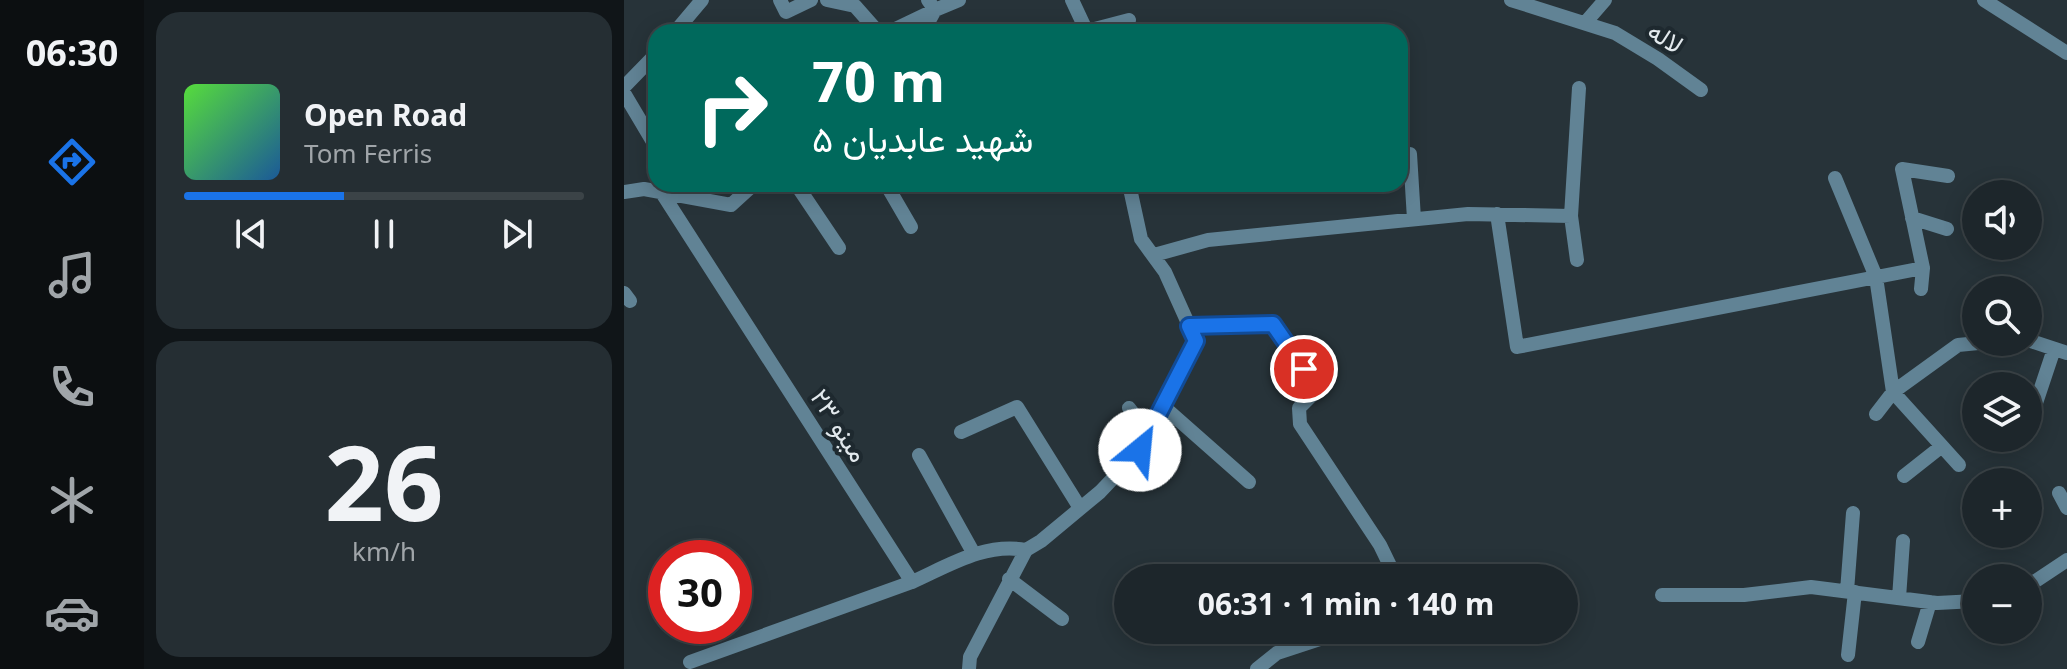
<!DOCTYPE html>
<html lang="en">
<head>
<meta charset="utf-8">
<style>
  :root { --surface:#1d262b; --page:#252e33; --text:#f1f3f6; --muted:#a0a5a9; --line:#3b4347; --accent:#1a73e8 }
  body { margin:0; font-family:"Noto Sans",Vazirmatn,sans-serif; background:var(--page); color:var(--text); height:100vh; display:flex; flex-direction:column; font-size:30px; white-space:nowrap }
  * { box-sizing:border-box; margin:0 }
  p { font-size:26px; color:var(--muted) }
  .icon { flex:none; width:44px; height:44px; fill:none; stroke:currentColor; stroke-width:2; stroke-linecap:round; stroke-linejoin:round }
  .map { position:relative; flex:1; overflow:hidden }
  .drawer { display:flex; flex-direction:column; gap:12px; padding:12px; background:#101518; width:480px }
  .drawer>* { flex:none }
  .hud { position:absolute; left:24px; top:24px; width:760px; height:168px; border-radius:24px; box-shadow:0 4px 20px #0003,0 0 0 2px var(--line); background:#00695c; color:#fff; overflow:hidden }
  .tools { position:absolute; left:1338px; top:180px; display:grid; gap:16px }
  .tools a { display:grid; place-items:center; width:80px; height:80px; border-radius:50%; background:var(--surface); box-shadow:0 4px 20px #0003,0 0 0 2px var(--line); font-size:40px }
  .speed { position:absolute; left:24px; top:540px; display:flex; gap:16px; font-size:40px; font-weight:700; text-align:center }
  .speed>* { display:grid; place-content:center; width:104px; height:104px; border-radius:50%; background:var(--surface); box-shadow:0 4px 20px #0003,0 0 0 2px var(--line); line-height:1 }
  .speed .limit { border:12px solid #d22; background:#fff; color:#111 }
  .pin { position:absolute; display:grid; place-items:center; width:68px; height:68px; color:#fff; margin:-34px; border:4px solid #fff; border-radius:50%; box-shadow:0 2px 8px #0007 }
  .me { position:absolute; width:88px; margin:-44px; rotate:28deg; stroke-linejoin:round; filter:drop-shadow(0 0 6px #0008) }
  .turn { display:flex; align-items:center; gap:28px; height:168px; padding:0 32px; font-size:36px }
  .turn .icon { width:104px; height:104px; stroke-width:2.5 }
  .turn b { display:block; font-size:56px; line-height:68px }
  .drawer .tile { flex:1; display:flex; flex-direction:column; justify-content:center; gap:12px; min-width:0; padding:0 28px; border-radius:24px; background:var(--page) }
  .drawer .dial { align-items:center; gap:0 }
  .dial b { font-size:104px; line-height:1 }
  .song { display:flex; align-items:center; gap:24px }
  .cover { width:96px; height:96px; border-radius:12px; background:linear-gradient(135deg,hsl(110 70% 55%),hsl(210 70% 35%)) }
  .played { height:8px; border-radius:4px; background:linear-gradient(90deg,var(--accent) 40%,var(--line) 40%) }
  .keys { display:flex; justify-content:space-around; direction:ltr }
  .trip { position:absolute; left:490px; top:564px; width:464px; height:80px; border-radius:40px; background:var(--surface); box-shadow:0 4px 20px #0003,0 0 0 2px var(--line); font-weight:700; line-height:80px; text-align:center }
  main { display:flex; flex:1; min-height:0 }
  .tabs { display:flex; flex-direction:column; width:144px; justify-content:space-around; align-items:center; background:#0c0f11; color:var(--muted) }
  .tabs .icon { width:56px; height:56px }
  .tabs .on { color:var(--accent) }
  .tabs b { font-size:36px; color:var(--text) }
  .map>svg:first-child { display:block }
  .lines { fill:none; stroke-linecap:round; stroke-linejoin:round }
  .street { stroke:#618395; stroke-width:14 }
  .route-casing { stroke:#114b97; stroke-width:20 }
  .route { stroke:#1a73e8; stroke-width:14 }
  .labels { text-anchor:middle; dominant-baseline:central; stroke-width:8; stroke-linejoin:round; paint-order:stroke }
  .street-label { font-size:26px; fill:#e2e9ed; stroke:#1e292f }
</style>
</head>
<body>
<main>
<nav class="tabs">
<b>06:30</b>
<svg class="icon on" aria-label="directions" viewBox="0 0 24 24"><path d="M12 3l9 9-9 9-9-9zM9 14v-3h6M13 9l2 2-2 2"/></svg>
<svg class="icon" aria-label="music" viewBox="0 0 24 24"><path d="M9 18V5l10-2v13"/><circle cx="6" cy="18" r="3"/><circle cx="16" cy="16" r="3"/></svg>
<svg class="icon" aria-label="phone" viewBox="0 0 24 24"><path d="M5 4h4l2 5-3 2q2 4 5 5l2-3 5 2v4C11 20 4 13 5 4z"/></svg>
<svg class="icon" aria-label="climate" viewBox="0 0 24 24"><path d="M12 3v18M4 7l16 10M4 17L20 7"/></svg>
<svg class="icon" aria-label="car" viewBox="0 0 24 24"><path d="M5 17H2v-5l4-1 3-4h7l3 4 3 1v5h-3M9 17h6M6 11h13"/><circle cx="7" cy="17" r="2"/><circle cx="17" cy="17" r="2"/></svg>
</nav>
<section class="drawer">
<div class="tile">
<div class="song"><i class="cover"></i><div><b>Open Road</b><p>Tom Ferris</p></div></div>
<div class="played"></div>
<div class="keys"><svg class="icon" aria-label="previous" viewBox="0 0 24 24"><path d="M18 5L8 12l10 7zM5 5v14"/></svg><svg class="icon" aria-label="pause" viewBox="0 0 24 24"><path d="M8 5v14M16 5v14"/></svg><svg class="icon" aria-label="next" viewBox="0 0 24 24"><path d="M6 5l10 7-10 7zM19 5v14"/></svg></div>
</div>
<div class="tile dial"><b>26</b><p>km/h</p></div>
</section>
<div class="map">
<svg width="1443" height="669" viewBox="0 0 1443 669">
  <rect width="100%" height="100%" fill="#273339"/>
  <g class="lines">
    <path class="street" d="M156 0 162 12 187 0
      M203 0 231 6 254 32
      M448 0 463 32
      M887 0 991 33 1034 59 1077 90
      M1360 0 1443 53
      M961 23 981 0
      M463 31 505 20
      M51 32 78 0
      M265 32 311 10 304 0
      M299 32 311 10 335 0
      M0 87 32 54
      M0 93 32 147
      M786 154 790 219
      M1211 178 1252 277 1269 392 1252 414
      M172 184 215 248
      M262 184 287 227
      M0 192 20 189 107 205 130 184
      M38 193 288 582C324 566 361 542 402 550
      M873 214 893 347 1299 268 1278 169 1324 176
      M947 216 955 88
      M1288 218 1323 229
      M530 255 584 240 844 214 947 216 953 260
      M1297 289 1299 268
      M0 293 6 301
      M565 326 649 324 693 390 675 408 676 424 756 545 772 578
      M1404 340 1443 353
      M540 407 625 482
      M505 408 525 434
      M1409 412 1430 349
      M337 432 393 407 456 508
      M295 455 350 554
      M1335 465 1269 392 1334 345 1365 342
      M1280 476 1318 446
      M1435 493 1443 508
      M385 579 438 619
      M1404 586 1443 560
      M1223 591 1229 513
      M1038 595H1120L1187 587 1313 603 1352 601
      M1275 598 1279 541
      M1294 642 1306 602
      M1224 655 1231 592
      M66 662 288 582
      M345 669 346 657 402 550 417 541 476 492 516 450 572 341 541 272 517 239 505 184
      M633 669 653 653 723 630"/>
  </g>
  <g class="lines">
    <defs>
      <path id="route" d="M516 450 572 341 565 326 649 324 680 369"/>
    </defs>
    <use href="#route" class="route-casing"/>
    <use href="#route" class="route"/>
  </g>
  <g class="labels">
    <g class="street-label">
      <text transform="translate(1042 37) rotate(33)">لاله</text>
      <text transform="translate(216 425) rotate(57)">مینو ۲۳</text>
    </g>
  </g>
</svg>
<div class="tools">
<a><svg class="icon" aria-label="sound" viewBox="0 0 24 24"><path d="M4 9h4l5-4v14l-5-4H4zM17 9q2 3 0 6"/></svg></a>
<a><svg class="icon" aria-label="search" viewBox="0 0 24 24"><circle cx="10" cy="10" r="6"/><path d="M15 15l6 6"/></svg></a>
<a><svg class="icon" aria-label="layers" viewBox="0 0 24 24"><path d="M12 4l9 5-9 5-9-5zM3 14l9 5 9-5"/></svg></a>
<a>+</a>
<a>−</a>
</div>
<div class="speed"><div class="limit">30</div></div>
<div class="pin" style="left:680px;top:369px;background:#d93025"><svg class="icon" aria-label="arrive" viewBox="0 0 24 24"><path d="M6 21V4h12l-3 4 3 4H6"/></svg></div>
<svg class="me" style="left:516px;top:450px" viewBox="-20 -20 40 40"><circle r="19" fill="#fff"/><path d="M0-13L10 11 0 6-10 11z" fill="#1a73e8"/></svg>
<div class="trip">06:31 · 1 min · 140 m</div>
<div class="hud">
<div class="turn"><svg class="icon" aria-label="right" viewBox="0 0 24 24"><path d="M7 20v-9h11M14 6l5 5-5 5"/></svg><div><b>70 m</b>شهید عابدیان ۵</div></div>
</div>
</div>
</main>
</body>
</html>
